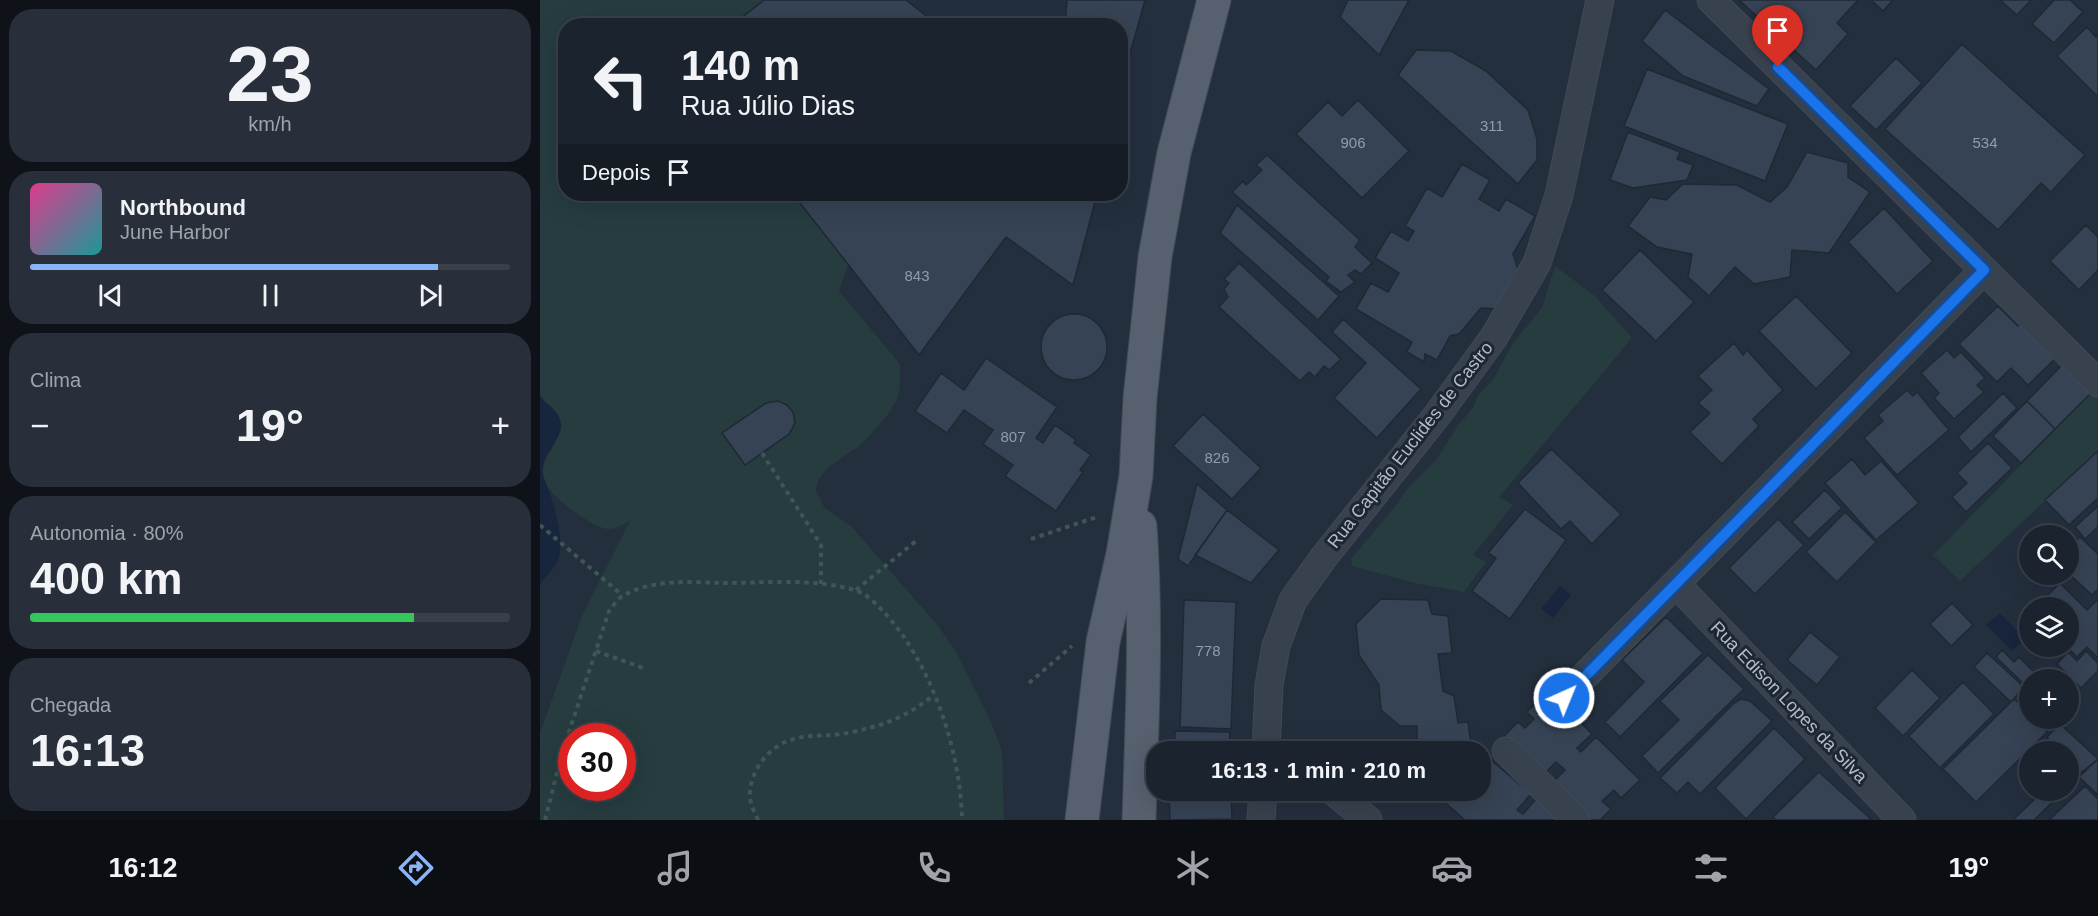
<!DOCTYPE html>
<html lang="pt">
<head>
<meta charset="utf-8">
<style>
  :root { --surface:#1b232e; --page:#282f3a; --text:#f1f3f6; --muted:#a0a4aa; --line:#39404a; --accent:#8ab4f8 }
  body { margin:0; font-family:Helvetica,sans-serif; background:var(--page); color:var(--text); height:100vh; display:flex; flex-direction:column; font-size:22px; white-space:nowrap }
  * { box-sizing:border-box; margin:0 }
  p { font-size:20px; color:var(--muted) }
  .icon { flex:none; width:33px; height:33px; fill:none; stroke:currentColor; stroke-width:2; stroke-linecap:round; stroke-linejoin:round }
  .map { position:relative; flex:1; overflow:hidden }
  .side { display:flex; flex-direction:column; gap:9px; padding:9px; background:#0f1319; width:540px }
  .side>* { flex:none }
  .banner { position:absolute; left:18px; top:18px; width:570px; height:183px; border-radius:24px; box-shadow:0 6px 24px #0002,0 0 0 2px var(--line); background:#1b232e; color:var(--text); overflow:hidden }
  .controls { position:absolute; left:1479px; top:525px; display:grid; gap:12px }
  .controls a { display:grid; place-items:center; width:60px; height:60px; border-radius:50%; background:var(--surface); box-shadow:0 6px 24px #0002,0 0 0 2px var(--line); font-size:30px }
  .speed { position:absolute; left:18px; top:723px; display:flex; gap:12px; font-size:30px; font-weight:700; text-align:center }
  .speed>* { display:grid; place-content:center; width:78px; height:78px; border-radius:50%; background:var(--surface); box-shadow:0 6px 24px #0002,0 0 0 2px var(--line); line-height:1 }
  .speed .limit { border:9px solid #d22; background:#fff; color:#111 }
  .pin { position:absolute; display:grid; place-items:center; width:51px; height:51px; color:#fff; margin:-62px -26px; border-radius:50% 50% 50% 0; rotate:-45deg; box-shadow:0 0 6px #0007 }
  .pin .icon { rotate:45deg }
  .me { position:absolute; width:66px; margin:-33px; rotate:44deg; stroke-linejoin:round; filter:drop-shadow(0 0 4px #0008) }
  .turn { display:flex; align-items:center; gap:21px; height:126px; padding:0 24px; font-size:27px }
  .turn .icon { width:78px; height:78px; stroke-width:2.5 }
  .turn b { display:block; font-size:42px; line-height:51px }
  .then { display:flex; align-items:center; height:57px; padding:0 24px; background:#0003; gap:12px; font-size:22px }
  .big { font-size:45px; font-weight:700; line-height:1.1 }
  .side .tile { flex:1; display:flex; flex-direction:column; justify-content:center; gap:9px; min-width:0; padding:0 21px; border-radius:24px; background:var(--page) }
  .side .dial { align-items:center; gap:0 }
  .dial b { font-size:78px; line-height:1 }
  .song { display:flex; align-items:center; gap:18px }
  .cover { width:72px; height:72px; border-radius:9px; background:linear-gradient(135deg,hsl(330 70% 55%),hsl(180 70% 35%)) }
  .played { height:6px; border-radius:3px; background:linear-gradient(90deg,var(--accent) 85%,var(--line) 85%) }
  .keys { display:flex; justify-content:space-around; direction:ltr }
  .heat { display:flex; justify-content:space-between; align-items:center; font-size:33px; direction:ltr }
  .charge { height:9px; border-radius:4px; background:linear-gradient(90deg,#34c759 80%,var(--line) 0) }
  .trip { position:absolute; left:606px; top:741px; width:345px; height:60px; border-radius:24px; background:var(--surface); box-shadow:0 6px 24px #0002,0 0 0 2px var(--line); font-weight:700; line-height:60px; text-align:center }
  .dock { display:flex; height:96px; justify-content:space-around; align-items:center; background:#0b0e12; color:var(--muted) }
  .dock .icon { width:42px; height:42px }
  .dock .selected { color:var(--accent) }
  .dock b { font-size:27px; color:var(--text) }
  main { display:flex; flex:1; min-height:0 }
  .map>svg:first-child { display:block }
  .green { fill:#263c3f; fill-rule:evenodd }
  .water { fill:#17263c }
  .building { fill:#364354; stroke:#1f2835; stroke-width:1.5 }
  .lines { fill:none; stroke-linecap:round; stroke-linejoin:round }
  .minor-casing { stroke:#414a57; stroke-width:29 }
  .major-casing { stroke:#414a57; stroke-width:35 }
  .path { stroke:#3f5557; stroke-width:4; stroke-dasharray:4.5 4.5; stroke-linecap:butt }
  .minor { stroke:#38414e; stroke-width:27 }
  .major { stroke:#56606e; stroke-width:33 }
  .route-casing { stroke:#114b97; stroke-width:15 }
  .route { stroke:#1a73e8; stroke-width:10 }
  .labels { text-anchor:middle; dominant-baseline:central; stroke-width:6; stroke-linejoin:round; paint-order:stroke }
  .number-label { font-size:15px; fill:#929caa }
  .street-label { font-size:18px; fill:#b4bcc9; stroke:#1d2633 }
</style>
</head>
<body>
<main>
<section class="side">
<div class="tile dial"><b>23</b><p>km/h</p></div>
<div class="tile">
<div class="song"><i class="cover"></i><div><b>Northbound</b><p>June Harbor</p></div></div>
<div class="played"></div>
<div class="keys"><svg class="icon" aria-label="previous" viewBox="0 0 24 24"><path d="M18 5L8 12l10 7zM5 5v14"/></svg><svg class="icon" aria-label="pause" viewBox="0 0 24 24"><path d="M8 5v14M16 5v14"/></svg><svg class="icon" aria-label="next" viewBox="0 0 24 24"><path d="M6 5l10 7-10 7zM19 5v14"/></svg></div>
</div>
<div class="tile"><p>Clima</p>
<div class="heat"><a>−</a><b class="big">19°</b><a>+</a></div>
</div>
<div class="tile"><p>Autonomia · 80%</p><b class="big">400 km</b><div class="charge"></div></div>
<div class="tile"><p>Chegada</p><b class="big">16:13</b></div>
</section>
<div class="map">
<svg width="1558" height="820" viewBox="0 0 1558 820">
  <rect width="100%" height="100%" fill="#242f3e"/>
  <path class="green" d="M0 0H224L191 25 26 26V194H253L308 265 299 291 360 364C360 376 361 390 356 401 348 417 335 430 323 442 308 457 277 467 276 491L284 507 312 527 398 626 415 650 451 722 462 751 464 820H0V733L42 616 90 521C84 524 76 529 68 529 52 528 7 494 3 479 0 460 13 452 16 440 17 433 13 414 12 407L5 403 0 395ZM32 736H82V788H32Z
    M1015 266 1055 296 1092 338 959 497 973 505 933 555 946 562 924 592 874 583 812 566 811 559 854 508 868 488 896 460 919 424 933 408 938 395 953 380 973 343 1002 308Z
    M1552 392 1558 397V451L1420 581 1393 555Z"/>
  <path class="water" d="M0 395C5 405 17 408 20 420 26 436 4 451 3 467 2 478 7 484 10 493 15 511 26 544 17 562 12 570 5 577 0 584Z
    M1020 586 1031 595 1013 618 1001 609Z
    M1460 613 1485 639 1472 651 1446 625Z"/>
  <path class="building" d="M224 0H366L399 26H191Z
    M527 0H605L580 89V26H525Z
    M808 0H869L839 55 800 17Z
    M1199 0H1318L1297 23 1308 34 1276 70Z
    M1331 0H1353L1343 11Z
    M1460 0H1491L1477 15Z
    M1514 0H1530L1543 12 1514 43 1492 24Z
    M1125 10 1229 89 1217 106 1143 76 1102 41Z
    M1547 27 1556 37 1558 34V97L1517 56Z
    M1422 44 1545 155 1511 192 1501 183 1458 230 1345 129Z
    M876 50 911 51 946 71 988 110 997 139V160L978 184 858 75Z
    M1356 58 1382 83 1336 130 1310 106Z
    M1107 69 1248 124 1225 181 1084 126Z
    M818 100 869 151 822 198 756 134 788 102 802 116Z
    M1088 132 1140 152 1137 159 1153 165 1147 180 1093 188 1070 180Z
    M1267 152 1308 163V177L1330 192 1289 253 1252 250 1250 277 1214 284 1195 267 1169 296 1148 277 1152 254 1117 247 1088 226 1110 197 1126 200 1143 184 1197 185 1230 202 1247 187Z
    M727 155 820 240 815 247 832 263 821 274 815 270 808 275 815 282 801 292 786 281 789 277 692 192 703 181 706 185 722 170 716 165Z
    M922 164 950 180 939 199 959 211 966 199 995 216 973 254 978 269 956 309 941 308 919 334 910 336 897 360 885 354 884 362 867 352 872 342 816 309 831 283 848 292 859 273 835 258 851 231 868 241 874 231 865 226 887 188 902 197Z
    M253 194H557L533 285 466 237 379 355Z
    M697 205 799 296 778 320 680 233Z
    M1344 208 1393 261 1357 294 1308 242Z
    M1546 225 1558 237V270L1539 290 1510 261Z
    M1100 250 1154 302 1116 341 1062 290Z
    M699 263 801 359 789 370 784 366 775 377 769 372 760 381 679 307 688 297 684 289 689 283 684 279Z
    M1256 296 1312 353 1276 389 1219 331Z
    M1458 306 1478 326 1484 321 1518 356 1488 385 1471 368 1457 382 1419 344Z
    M501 347a33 33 0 1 1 66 0a33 33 0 1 1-66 0Z
    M803 319 881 389 837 438 794 398 826 363 792 332Z
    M1194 343 1203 355 1207 350 1243 390 1213 419 1219 426 1182 464 1150 432 1170 413 1158 403 1172 390 1158 376Z
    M1407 350 1414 358 1421 352 1445 378 1437 385 1444 392 1414 419 1394 398 1399 393 1381 373Z
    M446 358 517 407 496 438 503 443 515 425 536 440 534 443 551 455 540 470 543 472 516 511 465 476 473 465 443 444 453 430 424 410 407 433 375 411 401 373 424 390Z
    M1523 364 1552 392 1515 429 1487 401Z
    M1367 390 1373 396 1377 392 1409 430 1357 475 1324 438 1343 421 1338 415Z
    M1463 393 1477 408 1431 452 1418 437Z
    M238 401 247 405 253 412 255 423 249 434 205 465 182 433 226 403Z
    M1487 401 1515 429 1481 463 1453 436Z
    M663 414 721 468 692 499 633 446Z
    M1448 443 1472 468 1426 512 1412 497 1427 483 1417 473Z
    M1011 449 1081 514 1052 544 1030 521 1021 529 978 483Z
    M1558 451V498L1529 525 1505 500Z
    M1312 459 1325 475 1341 461 1379 503 1336 540 1285 483Z
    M657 484 687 510 648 566 638 559Z
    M1285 490 1302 508 1269 539 1252 522Z
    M1558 506V527L1545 539 1535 527Z
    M985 509 1026 540 970 619 932 591 956 558 948 553Z
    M687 510 739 550 711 583 655 555Z
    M1305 512 1336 542 1297 582 1266 552Z
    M1238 519 1264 545 1215 594 1189 568Z
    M1540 537 1558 554V589L1552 595 1528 573V548Z
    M1520 583 1547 610 1558 599V658L1547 647 1537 657 1526 646H1528V608H1495Z
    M841 599 888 600 892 614 908 616 912 653 898 654 903 691 914 696 918 723 928 722 932 752H877V726H860L841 710 839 685 819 655 816 624Z
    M644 600 696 602 691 729 640 727Z
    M1412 603 1433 625 1411 646 1390 624Z
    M1126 617 1163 653 1080 737 1065 722 1104 682 1082 660Z
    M1270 632 1300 657 1277 685 1247 660Z
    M1462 650 1474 662 1479 657 1498 676 1495 680H1490L1487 687 1456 657Z
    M1546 651 1558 663V671L1541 688 1517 664 1528 652 1537 661Z
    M1447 653 1484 687 1471 702 1434 667Z
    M1168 655 1204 689 1118 773 1102 756 1139 720 1120 701Z
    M1372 670 1400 698 1363 736 1335 708Z
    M1423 682 1454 714 1400 768 1369 736Z
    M1008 690 1052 734 1037 748 1041 752 1056 737 1100 780 1081 798 1074 790 1062 801 1071 809 1060 820H1047L1011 784 1025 770 1016 762 1003 775 964 736 978 722 985 728 994 719 987 712Z
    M1201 699 1210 701 1232 721 1160 794 1148 782 1137 793 1120 778 1194 703Z
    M1474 699 1490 714V718H1494L1507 732 1436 802 1403 769Z
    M1520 724 1558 759 1542 772 1528 759V752H1521L1507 737Z
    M1234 728 1265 759 1206 819 1175 788Z
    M635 731 690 732 689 752H634Z
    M943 753 991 794 977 810 983 814 997 798 1023 820H925L901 799 909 790H922L927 795 931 790H940V756Z
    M1558 759V795L1539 777Z
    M1532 763 1542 772 1528 787V766Z
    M1279 772 1332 820H1236L1233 817Z
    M1545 786 1558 799V820H1509Z
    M629 790H691L692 819 630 820Z
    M1504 790H1525L1494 820H1473Z"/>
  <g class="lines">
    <defs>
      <path id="minor" d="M1171 0 1558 383
        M1136 584 1362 820
        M1024 697 1444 270
        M966 751 1036 820
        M726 752 729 685 736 646 753 600 784 557 898 414 954 337 997 263 1019 195 1060 0
        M792 790 828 820
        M721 820 723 790"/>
      <path id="major" d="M542 820 563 642 583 554 596 476 600 398 615 257 634 153 674 0
        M599 820C602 722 607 624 600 526"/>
    </defs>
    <use href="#minor" class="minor-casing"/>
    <use href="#major" class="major-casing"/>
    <path class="path" d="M222 453 281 545V584
      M0 525 82 595
      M491 539 557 517
      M316 590 376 541
      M56 651 106 669
      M489 683 532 646
      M5 820 22 753 69 611C73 606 78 598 84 595 114 579 151 582 183 583 224 583 275 578 314 590 326 593 335 603 343 611 391 662 421 751 422 820
      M218 820C215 813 211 806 210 798 208 775 226 749 248 741 262 735 278 736 293 735 305 734 318 731 329 728 354 722 375 710 394 695"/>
    <use href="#minor" class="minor"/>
    <use href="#major" class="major"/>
  </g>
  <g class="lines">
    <defs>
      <path id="route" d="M1024 698 1444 270 1238 67"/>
    </defs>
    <use href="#route" class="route-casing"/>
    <use href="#route" class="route"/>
  </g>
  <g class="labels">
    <g class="number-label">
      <text x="952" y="125">311</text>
      <text x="813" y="142">906</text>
      <text x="1445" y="142">534</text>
      <text x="377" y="275">843</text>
      <text x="473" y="436">807</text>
      <text x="677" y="457">826</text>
      <text x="668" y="650">778</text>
    </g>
    <g class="street-label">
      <text transform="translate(870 445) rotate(-52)">Rua Capitão Euclides de Castro</text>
      <text transform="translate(1249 702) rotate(46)">Rua Edison Lopes da Silva</text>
    </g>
  </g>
</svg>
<div class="controls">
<a><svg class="icon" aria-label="search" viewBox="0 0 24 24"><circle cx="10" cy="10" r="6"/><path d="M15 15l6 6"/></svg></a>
<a><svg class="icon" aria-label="layers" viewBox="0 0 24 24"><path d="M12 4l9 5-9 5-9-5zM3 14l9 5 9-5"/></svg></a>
<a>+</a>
<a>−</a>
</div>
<div class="speed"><div class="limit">30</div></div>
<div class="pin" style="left:1238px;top:67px;background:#d93025"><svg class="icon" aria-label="arrive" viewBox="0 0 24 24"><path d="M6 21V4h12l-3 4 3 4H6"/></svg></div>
<svg class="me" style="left:1024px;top:698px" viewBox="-20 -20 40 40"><circle r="17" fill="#1a73e8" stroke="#fff" stroke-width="3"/><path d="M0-11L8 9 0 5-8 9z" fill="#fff"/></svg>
<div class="trip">16:13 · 1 min · 210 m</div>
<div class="banner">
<div class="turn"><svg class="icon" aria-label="left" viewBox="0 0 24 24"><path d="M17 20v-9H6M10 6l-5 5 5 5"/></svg><div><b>140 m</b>Rua Júlio Dias</div></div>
<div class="then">Depois<svg class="icon" aria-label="arrive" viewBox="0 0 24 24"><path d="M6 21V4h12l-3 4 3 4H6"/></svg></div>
</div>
</div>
</main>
<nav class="dock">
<b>16:12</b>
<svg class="icon selected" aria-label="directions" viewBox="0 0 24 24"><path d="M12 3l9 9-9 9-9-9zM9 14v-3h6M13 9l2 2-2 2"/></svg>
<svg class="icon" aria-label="music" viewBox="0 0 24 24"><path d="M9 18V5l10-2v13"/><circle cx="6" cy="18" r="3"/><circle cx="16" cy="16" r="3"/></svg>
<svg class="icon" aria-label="phone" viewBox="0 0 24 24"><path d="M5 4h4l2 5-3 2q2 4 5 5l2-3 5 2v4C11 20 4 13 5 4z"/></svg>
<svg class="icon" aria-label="climate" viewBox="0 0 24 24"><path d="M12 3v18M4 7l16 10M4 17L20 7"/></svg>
<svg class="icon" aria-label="car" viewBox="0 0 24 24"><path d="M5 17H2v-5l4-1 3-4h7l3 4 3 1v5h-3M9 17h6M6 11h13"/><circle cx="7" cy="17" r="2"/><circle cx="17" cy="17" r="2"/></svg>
<svg class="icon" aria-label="filters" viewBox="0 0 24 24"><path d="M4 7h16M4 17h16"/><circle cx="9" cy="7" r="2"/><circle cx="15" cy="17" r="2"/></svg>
<b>19°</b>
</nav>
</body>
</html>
